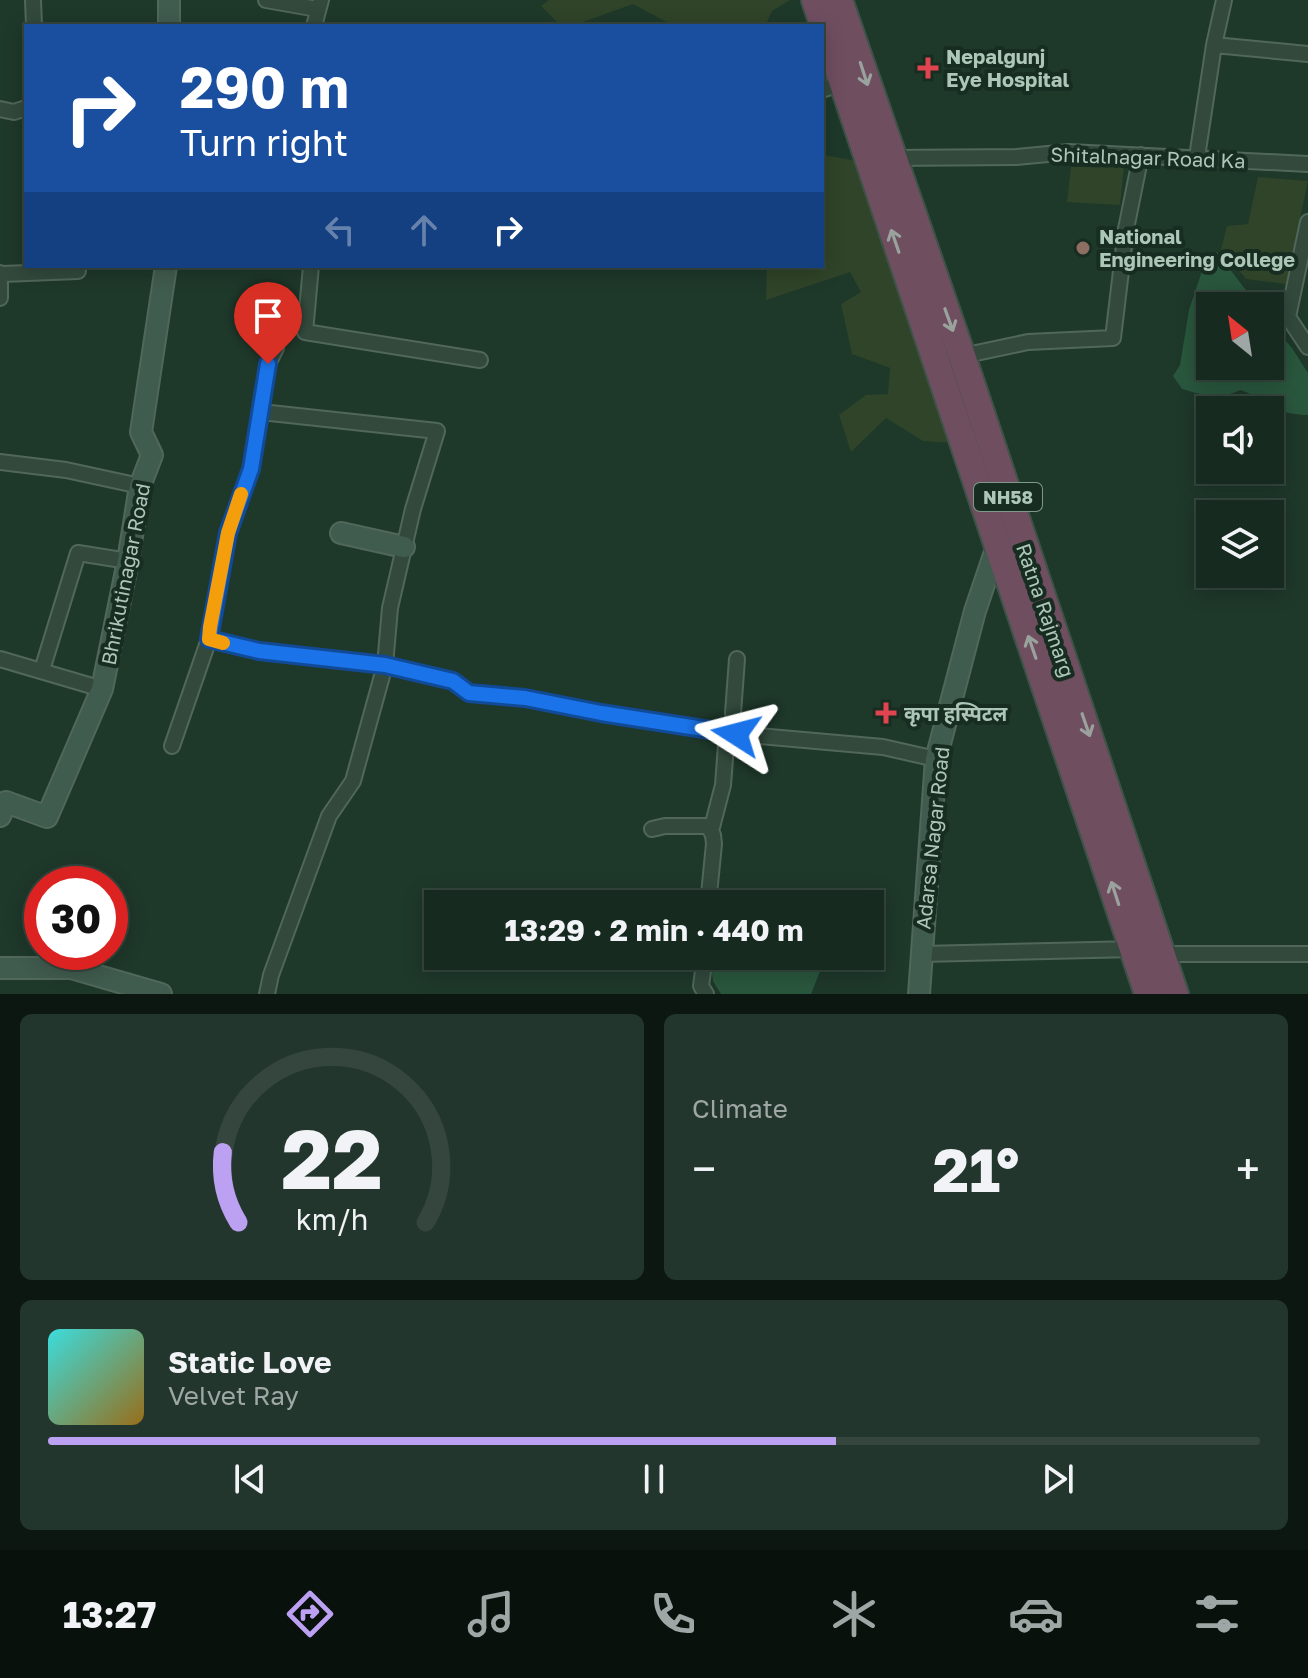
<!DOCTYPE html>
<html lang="en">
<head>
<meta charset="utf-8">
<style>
  :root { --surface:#162a20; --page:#23362d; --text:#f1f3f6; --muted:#9ea7a5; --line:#35463e; --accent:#bca0f2 }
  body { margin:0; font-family:"Golos Text","Noto Sans Devanagari",sans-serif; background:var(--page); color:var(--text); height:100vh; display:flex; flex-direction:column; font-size:30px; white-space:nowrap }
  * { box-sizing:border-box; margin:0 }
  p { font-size:26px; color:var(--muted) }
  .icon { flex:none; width:44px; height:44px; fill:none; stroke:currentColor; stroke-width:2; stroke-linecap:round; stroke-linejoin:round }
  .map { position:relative; height:994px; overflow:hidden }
  .side { display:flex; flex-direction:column; gap:20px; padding:20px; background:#0c1712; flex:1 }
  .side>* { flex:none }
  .top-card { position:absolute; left:24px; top:24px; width:800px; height:244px; border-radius:0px; box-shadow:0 4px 20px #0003,0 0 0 2px var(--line); background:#1a4fa0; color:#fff; overflow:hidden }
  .needle { width:52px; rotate:330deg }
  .fabs { position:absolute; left:1196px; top:292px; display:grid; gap:16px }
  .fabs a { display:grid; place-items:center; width:88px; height:88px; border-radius:0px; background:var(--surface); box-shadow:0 4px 20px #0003,0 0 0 2px var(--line); font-size:40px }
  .speed { position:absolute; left:24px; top:866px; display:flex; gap:16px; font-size:40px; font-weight:700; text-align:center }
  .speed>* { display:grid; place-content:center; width:104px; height:104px; border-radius:50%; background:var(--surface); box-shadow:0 4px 20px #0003,0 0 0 2px var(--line); line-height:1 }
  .speed .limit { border:12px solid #d22; background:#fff; color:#111 }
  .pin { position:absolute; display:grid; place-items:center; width:68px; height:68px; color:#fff; margin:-82px -34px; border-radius:50% 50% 50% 0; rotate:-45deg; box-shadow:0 0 8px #0007 }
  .pin .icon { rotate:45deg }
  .me { position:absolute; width:88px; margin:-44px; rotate:279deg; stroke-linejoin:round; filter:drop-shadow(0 0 6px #0008) }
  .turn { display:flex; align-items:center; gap:28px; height:168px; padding:0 24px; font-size:36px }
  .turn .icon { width:104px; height:104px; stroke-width:2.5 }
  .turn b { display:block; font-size:56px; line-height:68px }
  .lanes { display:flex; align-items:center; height:76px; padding:0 24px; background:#0003; justify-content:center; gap:40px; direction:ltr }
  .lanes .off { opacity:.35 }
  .big { font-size:60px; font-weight:700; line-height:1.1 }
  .side .card { flex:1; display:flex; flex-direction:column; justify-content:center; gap:12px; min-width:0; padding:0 28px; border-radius:12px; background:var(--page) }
  .side .dial { align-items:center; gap:0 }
  .dial svg { height:208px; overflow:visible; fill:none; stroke:var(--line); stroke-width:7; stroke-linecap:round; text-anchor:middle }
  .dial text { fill:var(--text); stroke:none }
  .song { display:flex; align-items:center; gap:24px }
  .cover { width:96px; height:96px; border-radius:12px; background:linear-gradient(135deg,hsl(180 70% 55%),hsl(40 70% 35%)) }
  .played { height:8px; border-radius:4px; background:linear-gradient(90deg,var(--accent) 65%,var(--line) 65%) }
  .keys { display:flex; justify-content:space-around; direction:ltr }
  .heat { display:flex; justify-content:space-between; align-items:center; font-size:44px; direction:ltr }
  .side .tiles { flex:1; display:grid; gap:20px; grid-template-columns:1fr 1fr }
  .card:last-child { grid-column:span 2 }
  .trip { position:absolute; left:424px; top:890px; width:460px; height:80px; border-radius:0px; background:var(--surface); box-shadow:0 4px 20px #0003,0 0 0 2px var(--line); font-weight:700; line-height:80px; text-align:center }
  .menu { display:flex; height:128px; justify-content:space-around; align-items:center; background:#09110d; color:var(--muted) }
  .menu .icon { width:56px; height:56px }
  .menu .on { color:var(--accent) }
  .menu b { font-size:36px; color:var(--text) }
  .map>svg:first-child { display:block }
  .green { fill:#2f4428 }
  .water { fill:#29573d }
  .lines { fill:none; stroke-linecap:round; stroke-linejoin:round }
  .street-casing { stroke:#50675a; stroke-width:18 }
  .secondary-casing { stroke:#50675a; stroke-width:24 }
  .highway-casing { stroke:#3d5347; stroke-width:30 }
  .street { stroke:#32493c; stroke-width:14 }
  .secondary { stroke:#405c4e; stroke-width:20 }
  .highway { stroke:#6f4e60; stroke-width:26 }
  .oneway { stroke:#9aa29e }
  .route-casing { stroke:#114b97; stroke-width:20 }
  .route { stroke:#1a73e8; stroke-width:14 }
  .slow { stroke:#f59e0b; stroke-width:14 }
  .health-dot { fill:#e0444e; stroke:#182d21; stroke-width:3 }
  .education-dot { fill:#8d6e63; stroke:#182d21; stroke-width:3 }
  .labels { text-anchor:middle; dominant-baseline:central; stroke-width:8; stroke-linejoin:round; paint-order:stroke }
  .shield { fill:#182d21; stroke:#80988b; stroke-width:2 }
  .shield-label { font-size:18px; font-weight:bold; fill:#acc6b8 }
  .poi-label { font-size:20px; font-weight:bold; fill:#acc6b8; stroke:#182d21; text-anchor:start }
  .street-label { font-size:20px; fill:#acc6b8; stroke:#182d21 }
</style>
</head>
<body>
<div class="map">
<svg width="1308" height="994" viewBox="0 0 1308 994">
  <rect width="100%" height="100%" fill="#1e382a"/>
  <path class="green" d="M549 0H790L772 11 766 24 674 26 633 4 572 26H561L541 6Z
    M822 155 864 162 952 443 923 441 886 418 851 452 839 415 866 395 888 394 890 368 852 354 841 304 861 292 850 272 766 300 767 266H822Z
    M1071 167H1124L1120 205 1067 202Z
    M1258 177 1308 181 1286 284 1246 279 1221 249 1227 226 1248 224Z"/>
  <path class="water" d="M1216 252 1225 257 1229 268 1258 306H1210V366H1270V323L1292 348 1308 373V415C1273 415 1269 399 1240 390 1220 400 1202 395 1182 389L1173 376 1180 365 1189 310 1207 256Z
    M826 956 811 994H721L713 981 710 957Z"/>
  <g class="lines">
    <defs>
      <path id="street" d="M33 0 34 26
        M266 0 317 9
        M314 26 321 0
        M1214 45 1224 0
        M822 90 844 82
        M0 109 14 112 26 108
        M1197 157 1214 45 1308 54
        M889 158 1016 157 1069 152 1308 164
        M1308 222 1288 317 1308 347
        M311 266 305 332 480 360
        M0 273V298
        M2 274 78 271V266
        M276 348 268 364 251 469 228 533 209 639 259 651 385 665 453 681 469 693 525 698 601 713 736 734 883 747 936 759
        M962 356 1028 342 1113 338 1126 229 1141 155
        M261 412 437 431 413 509 390 608 385 665 353 781 329 816 271 975 267 994
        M0 462 66 470 140 486
        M0 659 102 689
        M42 670 78 553 128 561
        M172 746 209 639
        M652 829 665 826H708L713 835 714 844 708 904
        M711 831 723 785 726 745 736 738 733 713 737 659
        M921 954 1136 949
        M1157 954H1308
        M705 956 701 986 706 994"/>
      <path id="secondary" d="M169 0V26
        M341 533 404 547
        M0 816 6 802 47 817 102 689 128 561 140 486 152 455 141 432 166 266
        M0 968H71L161 994
        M919 994 936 759 975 611 997 546"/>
      <path id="highway" d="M815 0 1148 994
        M839 0 962 356 1175 994"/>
    </defs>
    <use href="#street" class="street-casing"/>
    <use href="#secondary" class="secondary-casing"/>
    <use href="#highway" class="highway-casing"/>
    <use href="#street" class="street"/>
    <use href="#secondary" class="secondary"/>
    <use href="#highway" class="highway"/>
  </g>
  <defs><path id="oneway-shaft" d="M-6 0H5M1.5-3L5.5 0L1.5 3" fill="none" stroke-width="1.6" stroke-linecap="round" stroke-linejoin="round" transform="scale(2)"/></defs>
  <g class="oneway">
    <use href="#oneway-shaft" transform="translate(864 74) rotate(72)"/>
    <use href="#oneway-shaft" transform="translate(895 241) rotate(-109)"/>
    <use href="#oneway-shaft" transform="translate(949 320) rotate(70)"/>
    <use href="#oneway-shaft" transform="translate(1032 647) rotate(-109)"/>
    <use href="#oneway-shaft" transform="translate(1086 725) rotate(71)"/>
    <use href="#oneway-shaft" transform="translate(1115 893) rotate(-108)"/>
  </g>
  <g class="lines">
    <defs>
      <path id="route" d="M268 364 251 469 228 533 209 639 259 651 385 665 453 681 469 693 525 698 601 713 736 734"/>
    </defs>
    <use href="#route" class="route-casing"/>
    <use href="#route" class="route"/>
    <path class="slow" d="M223 643 209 639 210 627 228 533 241 494"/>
  </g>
  <g class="health-dot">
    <path d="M924 56h8v8h8v8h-8v8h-8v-8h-8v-8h8z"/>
    <path d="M882 701h8v8h8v8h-8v8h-8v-8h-8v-8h8z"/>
  </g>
  <circle class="education-dot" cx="1083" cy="248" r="8"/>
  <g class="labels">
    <rect class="shield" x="974" y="483" width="68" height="28" rx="6"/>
    <g class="shield-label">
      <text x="1008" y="497">NH58</text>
    </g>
    <g class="poi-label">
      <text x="946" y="56">Nepalgunj<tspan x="946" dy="23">Eye Hospital</tspan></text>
      <text x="1099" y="236">National<tspan x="1099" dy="23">Engineering College</tspan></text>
      <text x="904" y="713">कृपा हस्पिटल</text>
    </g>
    <g class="street-label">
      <text transform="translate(1148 157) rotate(2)">Shitalnagar Road Ka</text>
      <text transform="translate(125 574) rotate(-79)">Bhrikutinagar Road</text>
      <text transform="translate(1046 610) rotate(71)">Ratna Rajmarg</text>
      <text transform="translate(932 838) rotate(-84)">Adarsa Nagar Road</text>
    </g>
  </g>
</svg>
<div class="fabs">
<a><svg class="needle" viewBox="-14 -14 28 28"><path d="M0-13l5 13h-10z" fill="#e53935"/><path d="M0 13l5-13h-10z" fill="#9ea7a5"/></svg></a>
<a><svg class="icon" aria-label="sound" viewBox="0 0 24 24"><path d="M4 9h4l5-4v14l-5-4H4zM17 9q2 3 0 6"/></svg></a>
<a><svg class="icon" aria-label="layers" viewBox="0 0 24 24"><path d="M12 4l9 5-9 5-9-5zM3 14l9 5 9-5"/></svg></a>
</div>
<div class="speed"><div class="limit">30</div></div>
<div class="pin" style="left:268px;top:364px;background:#d93025"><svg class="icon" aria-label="arrive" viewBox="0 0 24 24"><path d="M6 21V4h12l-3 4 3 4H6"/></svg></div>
<svg class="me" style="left:736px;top:734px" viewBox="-20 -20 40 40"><path d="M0-17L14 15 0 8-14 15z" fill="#1a73e8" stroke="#fff" stroke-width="4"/></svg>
<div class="trip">13:29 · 2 min · 440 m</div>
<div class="top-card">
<div class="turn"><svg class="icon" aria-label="right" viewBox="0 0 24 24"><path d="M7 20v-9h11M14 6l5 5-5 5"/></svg><div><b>290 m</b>Turn right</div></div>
<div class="lanes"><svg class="icon off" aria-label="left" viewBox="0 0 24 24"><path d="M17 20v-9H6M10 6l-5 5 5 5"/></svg><svg class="icon off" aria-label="ahead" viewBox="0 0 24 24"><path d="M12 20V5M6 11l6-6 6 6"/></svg><svg class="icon" aria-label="right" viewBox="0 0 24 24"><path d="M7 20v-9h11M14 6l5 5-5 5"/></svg></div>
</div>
</div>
<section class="side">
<div class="tiles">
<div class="card dial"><svg viewBox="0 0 100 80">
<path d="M14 69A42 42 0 1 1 86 69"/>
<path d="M14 69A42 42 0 0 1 8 42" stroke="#bca0f2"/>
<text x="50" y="56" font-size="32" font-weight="700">22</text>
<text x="50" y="72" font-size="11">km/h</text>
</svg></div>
<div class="card"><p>Climate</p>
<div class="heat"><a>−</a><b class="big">21°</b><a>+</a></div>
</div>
<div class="card">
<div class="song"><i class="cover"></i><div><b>Static Love</b><p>Velvet Ray</p></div></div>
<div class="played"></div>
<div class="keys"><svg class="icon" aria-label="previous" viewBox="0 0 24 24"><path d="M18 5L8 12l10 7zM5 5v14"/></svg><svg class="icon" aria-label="pause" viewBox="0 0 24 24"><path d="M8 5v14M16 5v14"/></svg><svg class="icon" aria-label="next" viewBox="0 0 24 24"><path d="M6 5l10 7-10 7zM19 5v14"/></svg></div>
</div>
</div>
</section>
<nav class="menu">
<b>13:27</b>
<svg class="icon on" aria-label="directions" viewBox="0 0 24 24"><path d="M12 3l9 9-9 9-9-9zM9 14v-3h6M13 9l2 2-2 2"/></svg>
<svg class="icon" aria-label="music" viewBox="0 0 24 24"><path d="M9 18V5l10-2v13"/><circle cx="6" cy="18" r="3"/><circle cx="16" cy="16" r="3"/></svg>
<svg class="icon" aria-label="phone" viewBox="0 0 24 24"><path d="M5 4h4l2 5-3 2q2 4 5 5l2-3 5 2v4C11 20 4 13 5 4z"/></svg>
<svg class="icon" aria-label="climate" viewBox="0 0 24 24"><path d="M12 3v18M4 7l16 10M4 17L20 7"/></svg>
<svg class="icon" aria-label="car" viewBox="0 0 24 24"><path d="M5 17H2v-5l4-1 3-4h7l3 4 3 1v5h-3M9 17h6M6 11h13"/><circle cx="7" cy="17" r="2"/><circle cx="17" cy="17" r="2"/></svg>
<svg class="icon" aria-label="filters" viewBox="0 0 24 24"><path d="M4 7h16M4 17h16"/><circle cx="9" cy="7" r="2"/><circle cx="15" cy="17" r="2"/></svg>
</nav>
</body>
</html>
